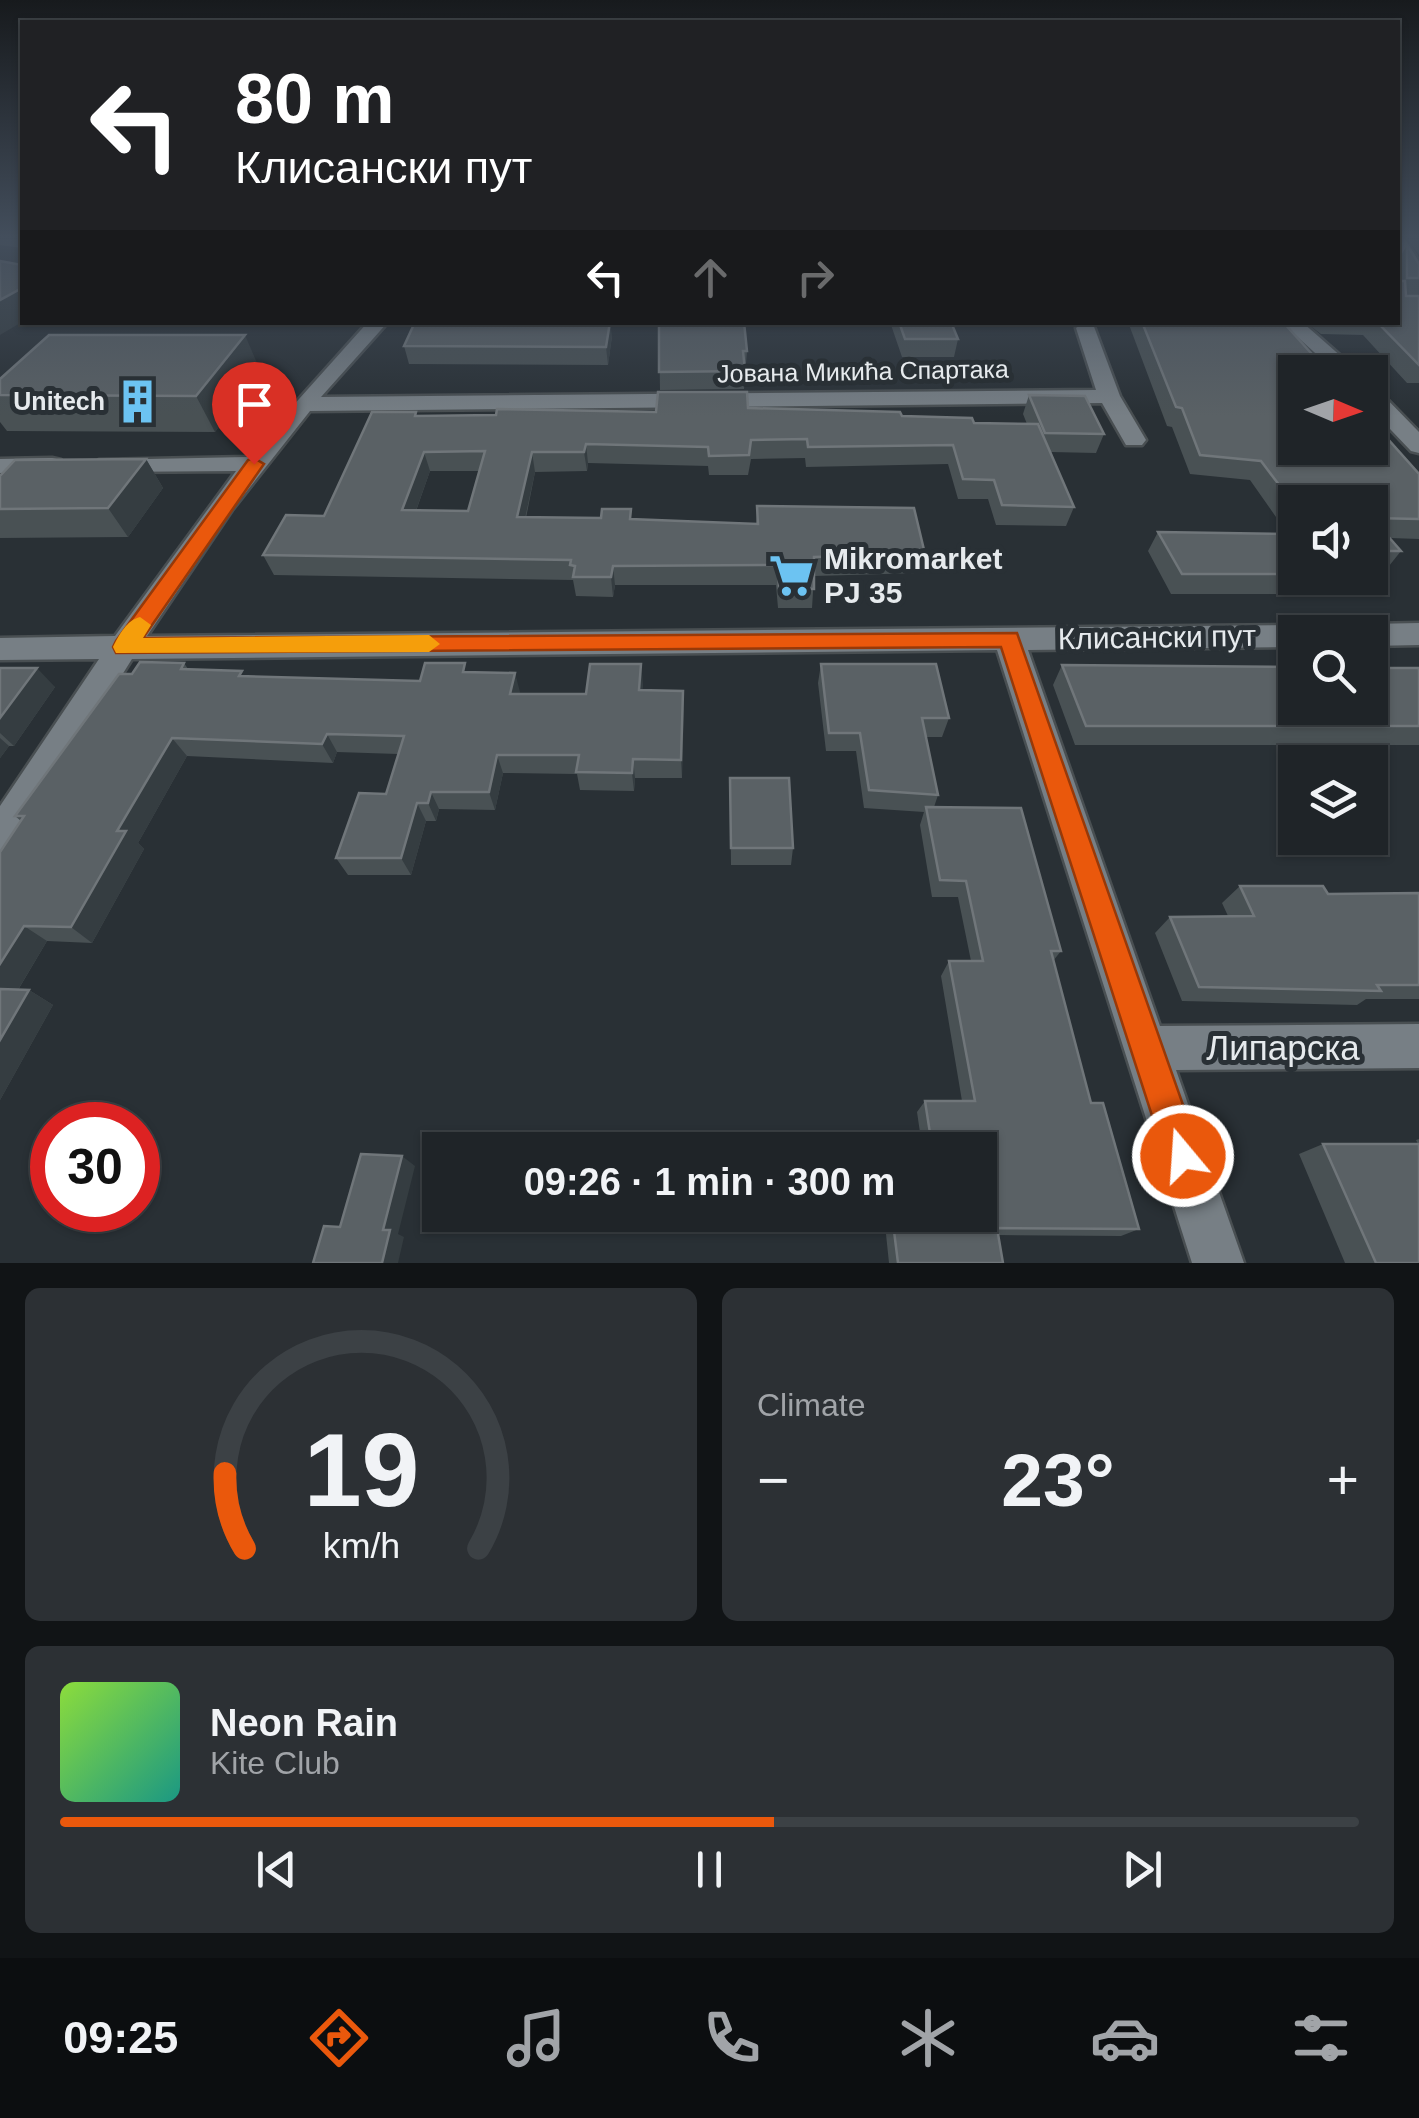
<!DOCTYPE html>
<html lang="en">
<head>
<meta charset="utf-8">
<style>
  :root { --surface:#1f2428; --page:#2c3034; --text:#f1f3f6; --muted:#a1a4a8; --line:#3c4145; --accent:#ea580c }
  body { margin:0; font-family:Arial,sans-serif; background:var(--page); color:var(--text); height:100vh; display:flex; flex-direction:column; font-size:38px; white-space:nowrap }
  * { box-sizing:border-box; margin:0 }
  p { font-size:32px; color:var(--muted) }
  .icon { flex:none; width:55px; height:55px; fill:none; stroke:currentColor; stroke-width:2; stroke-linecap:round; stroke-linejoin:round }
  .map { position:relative; height:1263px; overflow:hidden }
  .sheet { display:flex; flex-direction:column; gap:25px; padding:25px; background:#111416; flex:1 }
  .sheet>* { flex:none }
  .hud { position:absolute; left:20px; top:20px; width:1380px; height:305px; border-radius:0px; box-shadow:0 2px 8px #0004,0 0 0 2px var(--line); background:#202124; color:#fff; overflow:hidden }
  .needle { width:65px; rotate:92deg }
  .buttons { position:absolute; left:1278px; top:355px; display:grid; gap:20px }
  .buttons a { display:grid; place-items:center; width:110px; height:110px; border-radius:0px; background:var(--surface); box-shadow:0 2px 8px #0004,0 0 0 2px var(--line); font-size:50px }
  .speed { position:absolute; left:30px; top:1102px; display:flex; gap:20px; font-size:50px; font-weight:700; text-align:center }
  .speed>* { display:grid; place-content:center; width:130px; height:130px; border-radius:50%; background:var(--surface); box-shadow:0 2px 8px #0004,0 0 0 2px var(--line); line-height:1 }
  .speed .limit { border:15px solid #d22; background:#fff; color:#111 }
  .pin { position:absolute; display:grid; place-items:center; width:85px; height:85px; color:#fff; margin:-102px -42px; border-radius:50% 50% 50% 0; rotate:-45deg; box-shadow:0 0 10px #0007 }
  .pin .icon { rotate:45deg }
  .me { position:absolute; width:110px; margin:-55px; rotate:342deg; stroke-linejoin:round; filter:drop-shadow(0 0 8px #0008) }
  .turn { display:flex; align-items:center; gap:35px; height:210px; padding:0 50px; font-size:45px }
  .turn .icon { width:130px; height:130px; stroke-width:2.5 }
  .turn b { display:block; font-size:70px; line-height:85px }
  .lanes { display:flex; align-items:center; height:95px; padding:0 50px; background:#0003; justify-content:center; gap:50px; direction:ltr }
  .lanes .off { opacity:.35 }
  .big { font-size:75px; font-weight:700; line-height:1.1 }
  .sheet .card { flex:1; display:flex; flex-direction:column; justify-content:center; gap:15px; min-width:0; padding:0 35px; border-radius:15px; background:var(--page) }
  .sheet .dial { align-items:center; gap:0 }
  .dial svg { height:260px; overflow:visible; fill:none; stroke:var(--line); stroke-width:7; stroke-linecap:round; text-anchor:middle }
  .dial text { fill:var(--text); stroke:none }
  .song { display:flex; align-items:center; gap:30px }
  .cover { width:120px; height:120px; border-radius:15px; background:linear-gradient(135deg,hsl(90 70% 55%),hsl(170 70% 35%)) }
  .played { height:10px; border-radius:5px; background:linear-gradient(90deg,var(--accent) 55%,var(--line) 55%) }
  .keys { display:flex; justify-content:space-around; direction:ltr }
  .heat { display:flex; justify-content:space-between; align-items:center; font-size:55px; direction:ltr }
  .sheet .tiles { flex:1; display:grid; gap:25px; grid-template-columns:1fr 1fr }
  .card:last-child { grid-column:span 2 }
  .trip { position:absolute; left:422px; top:1132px; width:575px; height:100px; border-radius:0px; background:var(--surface); box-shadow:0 2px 8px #0004,0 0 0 2px var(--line); font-weight:700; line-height:100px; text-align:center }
  .tab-bar { display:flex; height:160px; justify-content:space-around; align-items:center; background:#0c0e10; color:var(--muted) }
  .tab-bar .icon { width:70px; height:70px }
  .tab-bar .current { color:var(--accent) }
  .tab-bar b { font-size:45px; color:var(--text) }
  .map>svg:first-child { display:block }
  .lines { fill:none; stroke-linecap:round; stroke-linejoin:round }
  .street-casing { stroke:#494f52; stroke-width:5 }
  .street { fill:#777f85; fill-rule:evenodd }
  .wall { fill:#495154; fill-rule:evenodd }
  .shaded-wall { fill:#353d41 }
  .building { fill:#5a6165; stroke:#70767a; stroke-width:2.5; fill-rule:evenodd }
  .route { fill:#ea580c; stroke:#983908; stroke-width:2.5 }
  .slow { fill:#f59e0b }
  .labels { text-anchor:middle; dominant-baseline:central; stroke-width:10; stroke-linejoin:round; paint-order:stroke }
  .far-street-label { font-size:25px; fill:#e6eaed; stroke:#293035 }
  .far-poi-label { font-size:25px; font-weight:bold; fill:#e6eaed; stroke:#293035; text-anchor:end }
  .poi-label { font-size:30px; font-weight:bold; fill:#e6eaed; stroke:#293035; text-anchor:start }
  .street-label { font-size:30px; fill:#e6eaed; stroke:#293035 }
  .near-street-label { font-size:35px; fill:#e6eaed; stroke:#293035 }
</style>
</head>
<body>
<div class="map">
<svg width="1419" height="1263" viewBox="0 0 1419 1263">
  <rect width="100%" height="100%" fill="#293035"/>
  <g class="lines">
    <defs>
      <path id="street" d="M1398 239H1405L1419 262V282L1413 281 1398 255Z
        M368 322H388L321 397 1096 390 1076 328 1084 322 1093 324 1120 396 1146 440 1142 445H1126L1102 403 310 411 232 510 147 636 1295 625 1306 628 1308 632H1295V647L1028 650 1160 1026 1419 1024V1068L1176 1070 1244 1263H1192L997 650 132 659 13 849 0 854V806L99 659 0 660V638L115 636 236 471 108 472 99 470 96 465 99 460 247 457Z
        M1281 322H1302L1359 372H1336Z
        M1370 388 1378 390 1419 432V453L1411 451 1370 408Z
        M52 458 61 460 64 465 61 470 0 473V459Z
        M1419 623V645L1370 646V632H1356L1370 624Z"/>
    </defs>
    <use href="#street" class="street-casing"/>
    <use href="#street" class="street"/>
  </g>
  <path class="wall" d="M0 239H22V248L0 245Z
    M1407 239H1419V255Z
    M1407 245 1419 264V383H1407L1363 335 1321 334 1305 322H1398V261Z
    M659 322 747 351 744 389 660 390Z
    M890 322H951L958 339 954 357H902Z
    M1128 322H1283L1419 474V539L1390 538 1401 551 1385 571H1370V502H1295V578H1316L1304 594H1171L1148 551 1158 532 1288 534 1250 480 1190 474 1172 427 1167 426Z
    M612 336 608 365 409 364 404 346Z
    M260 370 215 432 7 431 0 422V379Z
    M1029 395 1104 434 1096 453 1051 452 1074 507 1066 526 996 525 988 499H958L948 464 806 467 805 458 751 459 748 475H709L708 466 588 463 587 471 535 472 526 518 632 519 756 524 757 506 925 554 920 573 814 576 812 608H778L776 585H615L613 597 576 596 573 580 274 575 263 555 324 516 418 416 656 412 748 408 902 416 974 423 1027 424 1023 414ZM430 471H480L468 511H416Z
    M146 459 163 488 128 537 0 538V476Z
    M184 663 188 669 245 676 420 681 468 672 515 673 519 694H586L643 683 642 690 683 691 682 778H635L634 791 580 790 577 774 503 773 495 810 439 809 436 821H426L411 875H348L336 858 386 794 398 754 337 752 333 763 187 756 138 843 144 849 92 943 47 941 18 990H29L53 1005 0 1100V852L21 821 15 816 132 674Z
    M821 664 949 718 942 737H926L938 795 934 807 1061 951 1053 961 1091 1103 1139 1229 1121 1236 998 1235 1003 1263H889L884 1215H980V1150H881L884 1146H922L917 1112 925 1101H962L941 976 949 961H971L958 897H932L920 825 924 812 864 808 856 751H826L818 683Z
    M1062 665 1419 668V745H1075L1053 685Z
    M0 668 55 687 14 746H9L0 758Z
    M730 778 793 848 791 865H731Z
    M1240 886 1328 894 1419 893V999H1366L1357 1005 1182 1001 1155 933 1170 917 1228 916 1222 903Z
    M1419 1139V1263H1345L1299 1154 1323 1144H1418L1416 1140Z"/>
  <path class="shaded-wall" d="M22 288V322L0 335V300Z
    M610 322 612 336 608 365 606 347Z
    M245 335 260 370 215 432 196 396Z
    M586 444 588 463 587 471 584 452Z
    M424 452 430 471 409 530 402 510Z
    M532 452 535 472 521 537 517 517Z
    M146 459 163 488 128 537 108 508Z
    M613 566 615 585 613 597 611 577Z
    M641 664 643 683 641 709 639 690Z
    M37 668 55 687 14 746 0 733V718Z
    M515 673 520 692 515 713 510 694Z
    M683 691 684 710 682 778 681 760Z
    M327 734 337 752 333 763 322 744Z
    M0 738 9 746 0 758Z
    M172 738 187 756 138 843 144 849 92 943 71 927 117 831Z
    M497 755 503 773 495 810 489 792Z
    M633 759 635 778 634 791 632 773Z
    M431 792 439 809 436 821 428 803Z
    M417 803 426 821 411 875 401 858Z
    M24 926 47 941 10 1003 0 997V964Z
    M29 990 53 1005 0 1100V1040Z
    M402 1156 415 1166 398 1234 404 1237 398 1263H382L383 1230Z"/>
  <path class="building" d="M1407 245 1419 264V278H1407Z
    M0 261 22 265V288L0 300Z
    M1398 281H1405L1406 296H1419V365L1377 322H1398Z
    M415 322H610L606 347 404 346Z
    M659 322H744L747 351H743L745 371 659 372Z
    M899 322H951L958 339H905Z
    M1142 322H1283L1328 372H1295V448H1370V419L1419 474V519L1372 518 1401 551H1370V502H1295V506L1261 461 1200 455 1182 408 1176 407Z
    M49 335H245L196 396 0 395V379Z
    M658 392H747L748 408 900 412 902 416 972 418 974 423 1038 424 1074 507 1002 505 994 480 963 479 953 445 808 447 807 439 751 440 749 455 709 456 708 447 586 444 584 452H532L517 517 601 518 602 509H631L630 519 758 524 757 506 914 508 925 554 814 557V589L779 588 778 565 613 566 611 577H573L575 566 570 565 571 560 263 555 286 515 324 516 372 412H416L415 416 496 415 497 409 656 412ZM485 451 468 511 402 510 424 452Z
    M1029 395 1085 396 1104 434 1045 433Z
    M146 459 108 508 0 509V476L15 460Z
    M1158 532 1290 534 1295 541V574H1182Z
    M140 662 184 663 181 669 242 671 239 676 420 681 425 663H465L463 672 515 673 510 694H586L590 664H641L639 690 683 691 681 760 633 759 632 773 576 772 579 755H497L489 792H431L428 803H417L401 858H336L359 793 386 794 404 736 327 734 322 744 172 738 117 831H126L71 927 24 926 0 964V852L24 816H15L119 674H132Z
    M821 664H936L949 718H922L938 795 869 790 860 733H829Z
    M1062 665 1295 667V708H1370V668H1419V726H1086Z
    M0 668H37L0 718Z
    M730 778H789L793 848H731Z
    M926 807 1021 808 1061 951H1051L1091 1103H1103L1139 1229 997 1228 1003 1263H898L892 1215H980V1150H884V1146H932L925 1101H975L949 961H983L966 881 940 880Z
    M1240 886H1323L1328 894 1419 893V985H1377L1381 991 1199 987 1170 917 1254 916Z
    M0 989 29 990 0 1040Z
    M1323 1144H1419V1263H1376Z
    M361 1154 402 1156 383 1230H390L382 1263H313L324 1226 340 1227Z"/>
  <linearGradient id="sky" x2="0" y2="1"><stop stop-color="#171a1d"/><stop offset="0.57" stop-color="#434e5c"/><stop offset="1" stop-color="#434e5c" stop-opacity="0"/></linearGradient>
  <rect width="1419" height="416" fill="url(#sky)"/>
  <path class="route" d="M254 458 264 464 143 638 1017 633 1201 1156 1196 1169 1183 1174 1170 1169 1165 1156 1001 647 116 653 113 647 116 641 248 460Z"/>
  <path class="slow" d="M140 617 151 625 143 638 429 635 440 644 429 652 116 653 113 647C119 635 127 620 140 617Z"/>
  <defs>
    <symbol id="building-bare" viewBox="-9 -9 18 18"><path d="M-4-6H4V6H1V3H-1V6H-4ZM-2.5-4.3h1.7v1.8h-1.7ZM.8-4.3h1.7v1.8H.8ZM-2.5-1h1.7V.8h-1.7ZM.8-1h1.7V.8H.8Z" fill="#6cc3f2" stroke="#293035" stroke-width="2.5" paint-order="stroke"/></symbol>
    <symbol id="supermarket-bare" viewBox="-9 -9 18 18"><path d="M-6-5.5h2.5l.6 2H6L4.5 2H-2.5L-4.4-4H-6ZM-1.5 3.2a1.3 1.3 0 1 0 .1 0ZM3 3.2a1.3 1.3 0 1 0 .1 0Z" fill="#6cc3f2" stroke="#293035" stroke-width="2.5" paint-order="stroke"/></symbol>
  </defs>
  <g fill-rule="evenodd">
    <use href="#building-bare" x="106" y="370" width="63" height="63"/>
    <use href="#supermarket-bare" x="760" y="544" width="63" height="63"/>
  </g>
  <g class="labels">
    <g class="far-street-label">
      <text transform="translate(863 371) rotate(-1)">Јована Микића Спартака</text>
    </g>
    <g class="far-poi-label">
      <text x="105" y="401">Unitech</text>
    </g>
    <g class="poi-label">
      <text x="824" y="558">Mikromarket<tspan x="824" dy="34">PJ 35</tspan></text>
    </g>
    <g class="street-label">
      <text transform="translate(1157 637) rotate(-1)">Клисански пут</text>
    </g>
    <g class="near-street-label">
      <text x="1283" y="1047">Липарска</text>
    </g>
  </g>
</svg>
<div class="buttons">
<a><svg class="needle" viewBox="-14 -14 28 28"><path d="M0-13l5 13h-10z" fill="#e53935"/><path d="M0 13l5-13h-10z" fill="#a1a4a8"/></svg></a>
<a><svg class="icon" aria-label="sound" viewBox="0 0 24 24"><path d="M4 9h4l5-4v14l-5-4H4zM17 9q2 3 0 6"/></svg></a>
<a><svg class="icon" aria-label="search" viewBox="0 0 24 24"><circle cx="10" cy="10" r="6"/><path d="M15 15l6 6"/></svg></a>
<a><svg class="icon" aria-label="layers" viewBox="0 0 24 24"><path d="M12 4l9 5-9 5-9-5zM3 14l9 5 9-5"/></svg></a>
</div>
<div class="speed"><div class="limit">30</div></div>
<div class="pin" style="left:254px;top:464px;background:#d93025"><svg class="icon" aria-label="arrive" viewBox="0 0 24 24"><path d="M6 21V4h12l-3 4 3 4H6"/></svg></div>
<svg class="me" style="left:1183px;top:1156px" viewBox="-20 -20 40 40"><circle r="17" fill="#ea580c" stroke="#fff" stroke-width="3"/><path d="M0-11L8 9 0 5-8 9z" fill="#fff"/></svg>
<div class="trip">09:26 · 1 min · 300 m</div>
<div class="hud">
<div class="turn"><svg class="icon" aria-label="left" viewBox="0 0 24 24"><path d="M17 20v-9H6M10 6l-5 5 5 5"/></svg><div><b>80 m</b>Клисански пут</div></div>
<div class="lanes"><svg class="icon" aria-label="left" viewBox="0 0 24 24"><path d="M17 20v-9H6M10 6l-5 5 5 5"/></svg><svg class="icon off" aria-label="ahead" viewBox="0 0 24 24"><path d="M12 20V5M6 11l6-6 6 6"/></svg><svg class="icon off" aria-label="right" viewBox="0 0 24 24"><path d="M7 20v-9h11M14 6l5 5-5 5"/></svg></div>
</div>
</div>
<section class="sheet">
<div class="tiles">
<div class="card dial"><svg viewBox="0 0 100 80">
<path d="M14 69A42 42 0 1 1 86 69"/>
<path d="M14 69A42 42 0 0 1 8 46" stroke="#ea580c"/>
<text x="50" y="56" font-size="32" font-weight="700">19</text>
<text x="50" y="72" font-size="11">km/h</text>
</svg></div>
<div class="card"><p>Climate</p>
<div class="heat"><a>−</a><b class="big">23°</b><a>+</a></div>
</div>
<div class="card">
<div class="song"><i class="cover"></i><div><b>Neon Rain</b><p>Kite Club</p></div></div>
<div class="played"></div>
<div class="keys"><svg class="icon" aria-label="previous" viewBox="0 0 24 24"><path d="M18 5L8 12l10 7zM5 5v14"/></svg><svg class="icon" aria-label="pause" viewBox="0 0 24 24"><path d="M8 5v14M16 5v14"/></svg><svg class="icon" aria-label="next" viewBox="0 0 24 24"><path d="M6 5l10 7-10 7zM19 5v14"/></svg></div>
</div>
</div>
</section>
<nav class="tab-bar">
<b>09:25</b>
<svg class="icon current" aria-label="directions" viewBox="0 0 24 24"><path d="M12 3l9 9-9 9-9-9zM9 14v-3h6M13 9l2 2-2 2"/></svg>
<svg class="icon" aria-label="music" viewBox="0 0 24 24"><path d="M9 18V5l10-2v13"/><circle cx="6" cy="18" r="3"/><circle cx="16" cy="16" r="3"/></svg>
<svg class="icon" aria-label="phone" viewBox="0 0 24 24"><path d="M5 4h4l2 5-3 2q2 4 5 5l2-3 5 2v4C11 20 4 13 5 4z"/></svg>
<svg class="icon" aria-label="climate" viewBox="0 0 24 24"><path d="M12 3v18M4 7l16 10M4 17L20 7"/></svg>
<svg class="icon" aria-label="car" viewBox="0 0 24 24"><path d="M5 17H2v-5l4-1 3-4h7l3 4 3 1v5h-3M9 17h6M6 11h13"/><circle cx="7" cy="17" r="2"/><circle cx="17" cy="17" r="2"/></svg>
<svg class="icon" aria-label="filters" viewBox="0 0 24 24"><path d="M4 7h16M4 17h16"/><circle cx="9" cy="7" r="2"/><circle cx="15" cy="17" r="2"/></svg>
</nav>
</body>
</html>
